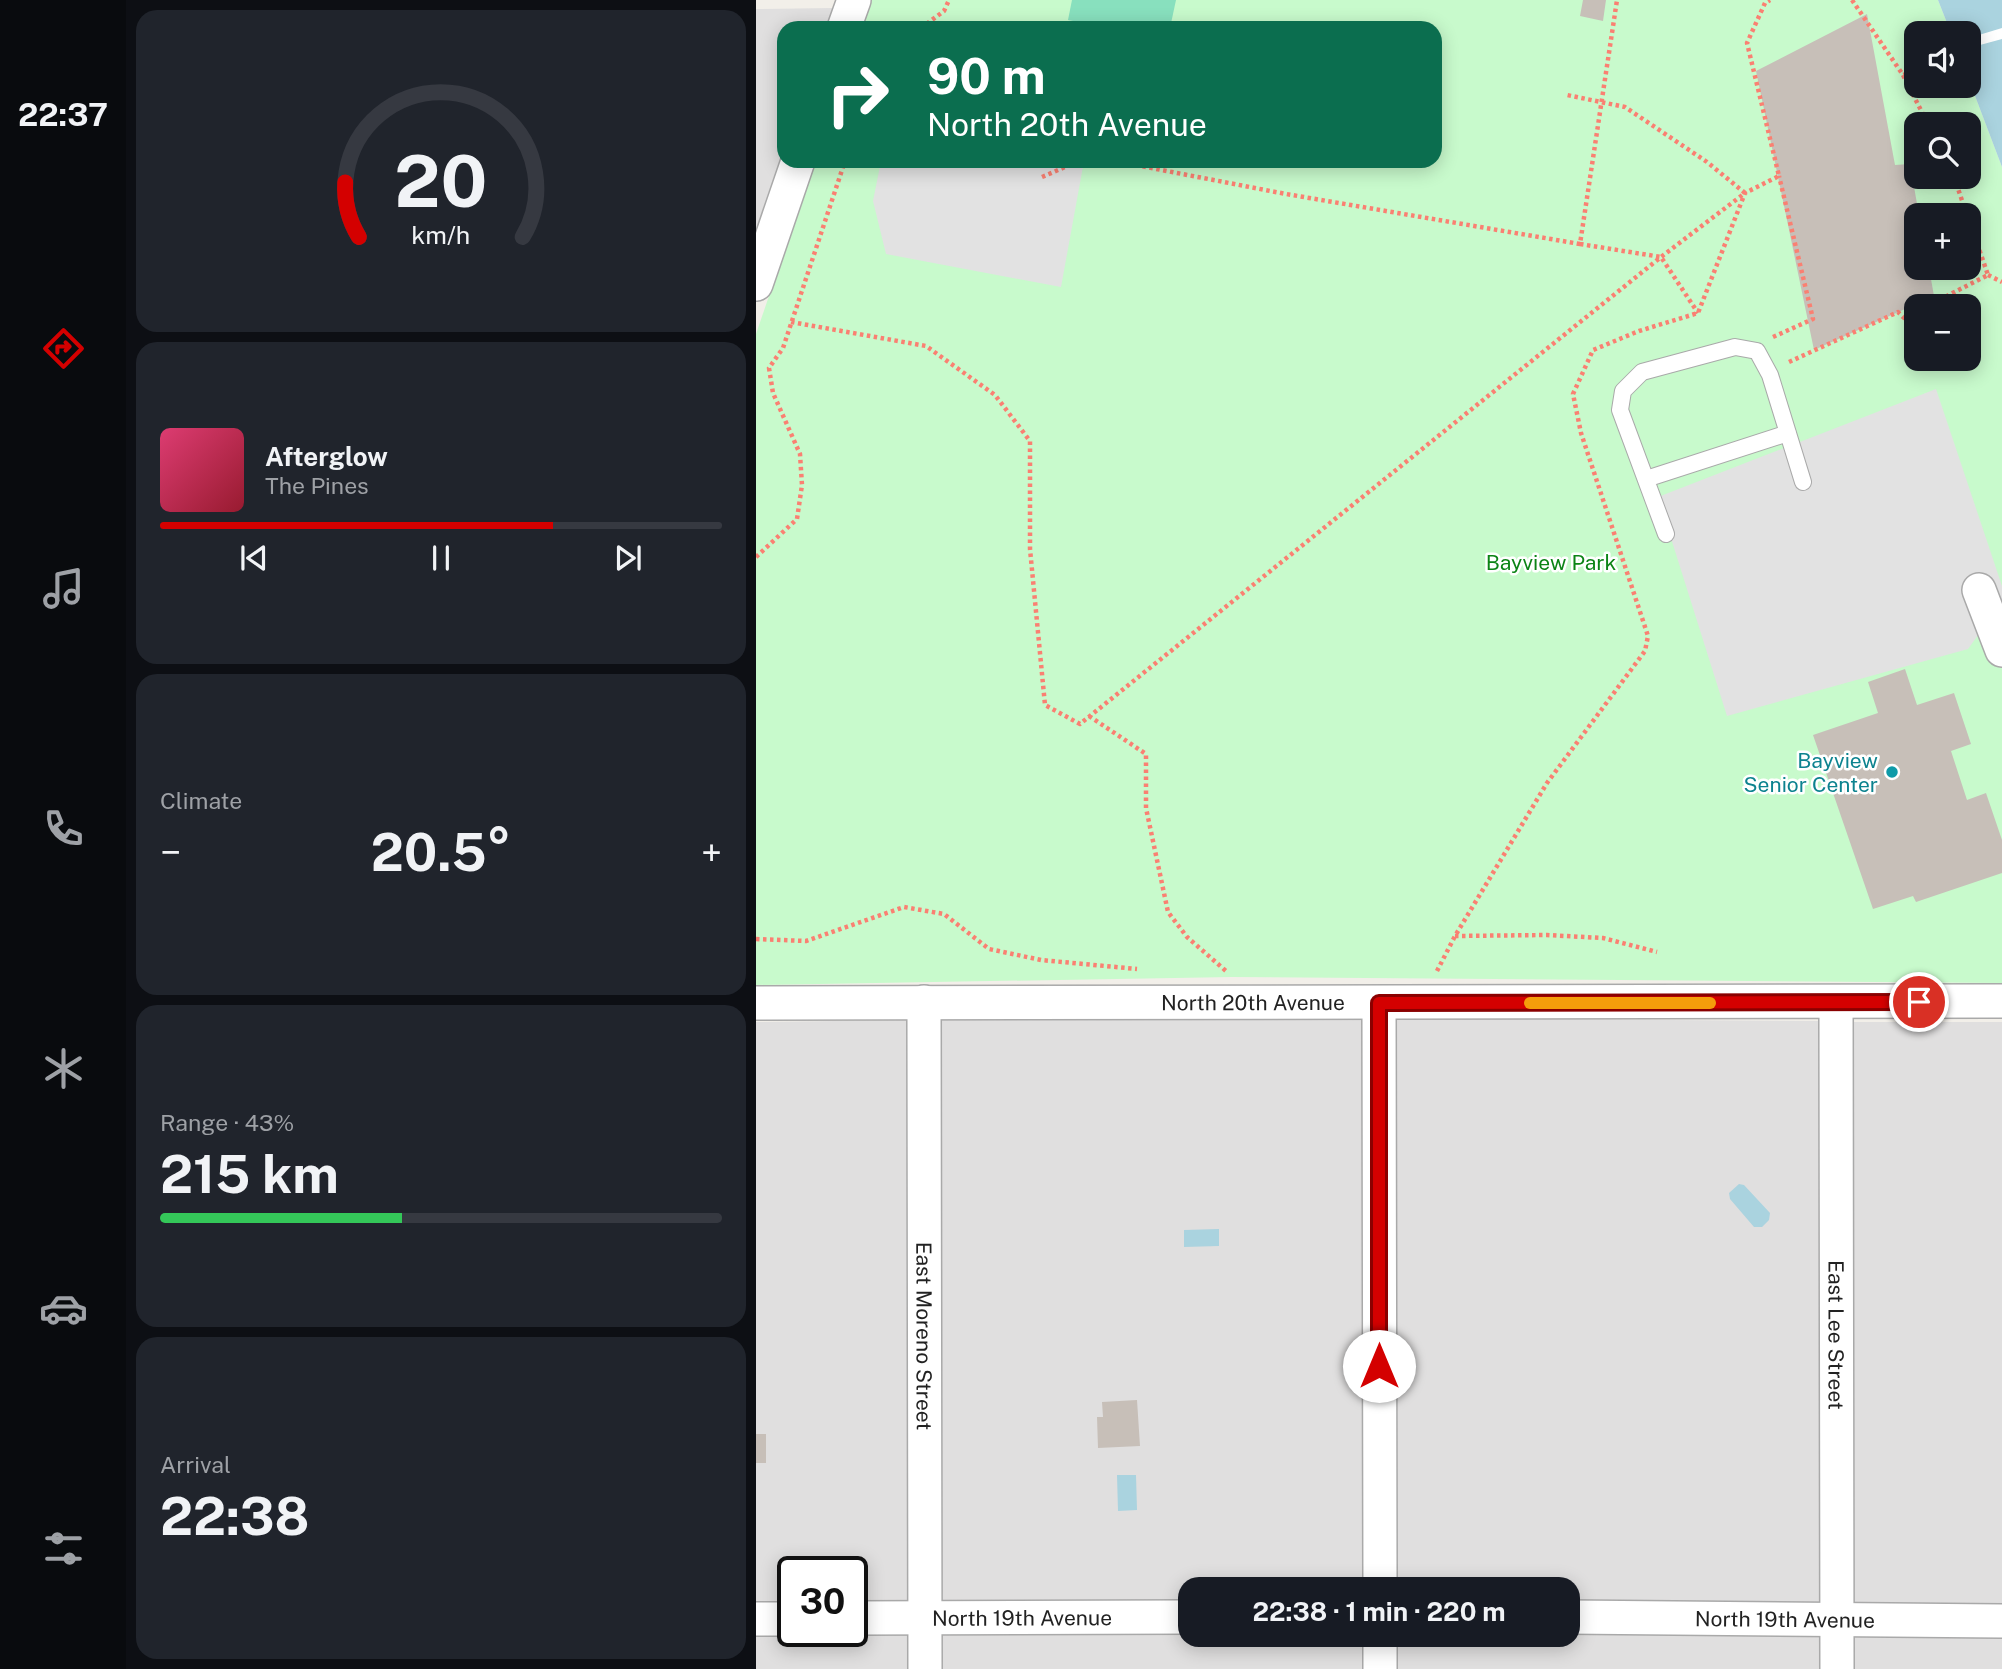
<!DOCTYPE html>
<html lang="en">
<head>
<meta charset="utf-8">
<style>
  :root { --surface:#171b24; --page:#20242c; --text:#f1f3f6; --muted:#9ea1a6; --line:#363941; --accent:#d40000 }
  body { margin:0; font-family:"Public Sans",sans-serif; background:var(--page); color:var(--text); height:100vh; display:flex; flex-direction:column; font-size:26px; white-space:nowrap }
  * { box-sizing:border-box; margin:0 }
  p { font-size:23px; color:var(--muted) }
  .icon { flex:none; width:38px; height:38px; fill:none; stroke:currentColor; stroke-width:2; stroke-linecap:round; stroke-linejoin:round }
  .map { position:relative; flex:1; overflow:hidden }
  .details { display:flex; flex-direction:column; gap:10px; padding:10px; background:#0d0f14; width:630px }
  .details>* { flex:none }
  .guide { position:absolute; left:21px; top:21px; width:665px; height:147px; border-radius:21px; box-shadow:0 4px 18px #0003; background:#0b6e4f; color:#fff; overflow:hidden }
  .buttons { position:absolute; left:1148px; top:21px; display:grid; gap:14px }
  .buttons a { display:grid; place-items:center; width:77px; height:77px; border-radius:14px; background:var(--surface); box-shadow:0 4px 18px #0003; font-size:35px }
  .speed { position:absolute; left:21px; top:1556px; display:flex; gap:14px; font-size:35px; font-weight:700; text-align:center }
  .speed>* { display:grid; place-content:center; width:91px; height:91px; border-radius:50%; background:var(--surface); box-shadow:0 4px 18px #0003; line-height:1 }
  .speed .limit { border:4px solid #111; border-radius:10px; background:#fff; color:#111 }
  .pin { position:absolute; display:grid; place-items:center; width:60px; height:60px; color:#fff; margin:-30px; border:4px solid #fff; border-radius:50%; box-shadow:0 2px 7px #0007 }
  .me { position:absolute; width:77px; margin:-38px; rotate:0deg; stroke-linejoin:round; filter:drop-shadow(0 0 5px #0008) }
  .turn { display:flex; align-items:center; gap:24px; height:147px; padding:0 35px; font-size:32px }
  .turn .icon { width:91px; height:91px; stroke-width:2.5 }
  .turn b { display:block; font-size:49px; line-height:60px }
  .big { font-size:52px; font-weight:700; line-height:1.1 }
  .details .tile { flex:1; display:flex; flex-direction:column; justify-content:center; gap:10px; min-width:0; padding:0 24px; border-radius:21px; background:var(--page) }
  .details .dial { align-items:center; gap:0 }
  .dial svg { height:182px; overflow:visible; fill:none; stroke:var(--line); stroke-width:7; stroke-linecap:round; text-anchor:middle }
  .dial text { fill:var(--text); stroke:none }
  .song { display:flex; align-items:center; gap:21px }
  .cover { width:84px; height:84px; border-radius:10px; background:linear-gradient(135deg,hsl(340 70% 55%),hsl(350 70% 35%)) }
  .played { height:7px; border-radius:4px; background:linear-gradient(90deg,var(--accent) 70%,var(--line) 70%) }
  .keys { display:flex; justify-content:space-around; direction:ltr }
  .heat { display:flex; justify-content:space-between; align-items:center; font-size:38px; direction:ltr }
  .charge { height:10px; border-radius:5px; background:linear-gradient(90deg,#34c759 43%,var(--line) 0) }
  .trip { position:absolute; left:422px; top:1577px; width:402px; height:70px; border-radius:21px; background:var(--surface); box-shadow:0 4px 18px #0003; font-weight:700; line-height:70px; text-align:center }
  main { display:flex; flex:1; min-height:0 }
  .dock { display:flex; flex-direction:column; width:126px; justify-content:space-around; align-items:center; background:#090b0e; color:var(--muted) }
  .dock .icon { width:49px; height:49px }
  .dock .current { color:var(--accent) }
  .dock b { font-size:32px; color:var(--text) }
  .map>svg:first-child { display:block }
  .residential { fill:#e0dfdf }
  .park { fill:#c8facc; fill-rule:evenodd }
  .pitch { fill:#88e0be }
  .parking { fill:#e2e2e2 }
  .water { fill:#aad3df }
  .pier { fill:#fff }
  .building { fill:#c7bfb8 }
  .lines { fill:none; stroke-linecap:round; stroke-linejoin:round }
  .lane-casing { stroke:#a9a9a9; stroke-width:18 }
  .street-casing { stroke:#a9a9a9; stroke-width:36 }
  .path { stroke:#fa8072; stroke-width:4.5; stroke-dasharray:3.5 3.5; stroke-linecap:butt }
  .lane { stroke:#fff; stroke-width:16 }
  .street { stroke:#fff; stroke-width:33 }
  .route-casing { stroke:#8a0000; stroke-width:18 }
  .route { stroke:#d40000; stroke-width:12 }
  .slow { stroke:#f59e0b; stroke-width:12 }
  .culture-dot { fill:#0f9aa8; stroke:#fff; stroke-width:2.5 }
  .labels { text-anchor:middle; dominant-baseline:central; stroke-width:5; stroke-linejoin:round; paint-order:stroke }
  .park-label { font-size:21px; fill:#0c8416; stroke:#fff }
  .culture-label { font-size:21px; fill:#0d838f; stroke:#fff; text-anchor:end }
  .street-label { font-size:21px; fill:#222; stroke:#fff }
</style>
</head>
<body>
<main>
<nav class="dock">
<b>22:37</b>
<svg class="icon current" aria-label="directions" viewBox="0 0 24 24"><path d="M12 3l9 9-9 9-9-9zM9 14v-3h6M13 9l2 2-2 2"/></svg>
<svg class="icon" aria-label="music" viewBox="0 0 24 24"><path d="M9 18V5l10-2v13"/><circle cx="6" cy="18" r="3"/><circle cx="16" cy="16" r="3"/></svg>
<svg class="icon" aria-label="phone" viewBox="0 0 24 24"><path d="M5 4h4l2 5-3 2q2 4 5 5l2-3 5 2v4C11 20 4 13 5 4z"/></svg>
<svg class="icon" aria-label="climate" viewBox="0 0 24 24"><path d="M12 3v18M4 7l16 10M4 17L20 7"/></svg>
<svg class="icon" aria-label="car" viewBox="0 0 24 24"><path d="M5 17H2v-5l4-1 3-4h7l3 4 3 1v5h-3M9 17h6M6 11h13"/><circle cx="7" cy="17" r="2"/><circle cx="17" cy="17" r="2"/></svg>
<svg class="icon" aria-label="filters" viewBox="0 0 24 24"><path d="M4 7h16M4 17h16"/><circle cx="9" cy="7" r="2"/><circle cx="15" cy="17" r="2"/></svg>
</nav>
<section class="details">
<div class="tile dial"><svg viewBox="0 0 100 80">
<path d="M14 69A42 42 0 1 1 86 69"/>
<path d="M14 69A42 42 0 0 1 8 45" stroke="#d40000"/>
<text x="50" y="56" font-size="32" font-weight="700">20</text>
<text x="50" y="72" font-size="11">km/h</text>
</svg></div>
<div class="tile">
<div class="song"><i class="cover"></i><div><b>Afterglow</b><p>The Pines</p></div></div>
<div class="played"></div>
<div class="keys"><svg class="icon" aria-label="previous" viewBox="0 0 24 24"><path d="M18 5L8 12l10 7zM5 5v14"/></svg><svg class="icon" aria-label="pause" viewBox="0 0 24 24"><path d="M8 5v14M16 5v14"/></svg><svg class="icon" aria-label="next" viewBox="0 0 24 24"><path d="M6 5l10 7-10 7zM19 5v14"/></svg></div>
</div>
<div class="tile"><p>Climate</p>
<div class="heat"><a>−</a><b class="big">20.5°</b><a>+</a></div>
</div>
<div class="tile"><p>Range · 43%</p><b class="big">215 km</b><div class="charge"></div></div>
<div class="tile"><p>Arrival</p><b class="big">22:38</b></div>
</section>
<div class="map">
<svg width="1246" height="1669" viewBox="0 0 1246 1669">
  <rect width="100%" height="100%" fill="#f2efe9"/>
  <path class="residential" d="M77 8 71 28H28V152L0 233V9Z
    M606 1018 607 1589H434V1602L186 1603 184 1020Z
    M639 1018 1063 1021 1064 1604 812 1602V1589H640Z
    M151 1020 153 1604H96V1572H37V1604H0V1022Z
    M1096 1022H1246V1606L1097 1604Z
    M434 1631V1634L607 1635V1669H186V1632Z
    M812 1631 1064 1633 1065 1669H640V1635L812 1634Z
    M153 1632V1669H0V1633Z
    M1098 1633 1246 1635V1669H1098Z"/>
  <path class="park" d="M114 0H1182L1195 33H1160V86H1213V80L1246 167V983L476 977 0 985V334L59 161H679V28H105ZM1160 124H1213V177H1160ZM1160 215H1213V268H1160ZM1160 306H1213V359H1160Z"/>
  <path class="pitch" d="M316 0H420L414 28H353L312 20Z"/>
  <path class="parking" d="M125 161H328L305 287 130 254 117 201Z
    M1180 389 1246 586V602L1212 649 971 716 902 497Z"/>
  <path class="water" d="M1182 0H1246V167L1213 80V33H1195Z
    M983 1184 988 1185 1014 1213 1013 1220 1006 1227H998L974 1199 973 1193Z
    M463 1229V1246L428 1247V1230Z
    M361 1475H380L381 1510 362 1511Z"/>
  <path class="pier" d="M1246 28V39L1213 48V38Z"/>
  <path class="building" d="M827 0H850L847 21 824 16Z
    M1111 14 1139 165 1154 164 1163 215H1160V268H1173L1178 296 1058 350 1000 71Z
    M1149 669 1161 705 1198 693 1215 744 1195 751 1211 800 1230 793 1246 840V873L1160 902 1157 896 1117 909 1057 735 1122 713 1112 682Z
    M381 1400 384 1446 342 1448 341 1417H347L346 1402Z
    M0 1434H10V1463H0Z"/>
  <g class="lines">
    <defs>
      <path id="lane" d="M890 479 1032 433
        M910 534 864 410 867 391 886 372 979 347 1001 351 1014 375 1047 482"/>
      <g id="street">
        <path d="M88 28 98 0"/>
        <path d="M0 284 42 161"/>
        <path d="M1223 590 1246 650"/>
        <path id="s1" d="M168 1002 169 1669"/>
        <path id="s2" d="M0 1003 1246 1001"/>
        <path id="s3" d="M1080 1003 1081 1669"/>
        <path d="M623 1004 624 1589"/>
        <path id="s4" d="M812 1617 1246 1621"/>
        <path id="s5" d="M96 1618 434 1617"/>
        <path d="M0 1619H37"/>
        <path d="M624 1634V1669"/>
      </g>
    </defs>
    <use href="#lane" class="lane-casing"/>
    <use href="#street" class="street-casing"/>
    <path class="path" d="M1096 0 1147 75 1160 71
      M165 28 188 11 193 0
      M1213 54 1225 51
      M1147 75 1172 124
      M359 161 530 194 824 244 861 0
      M286 177 323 161
      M1198 177 1211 215
      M824 244 905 257 942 313
      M1232 275 1246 282
      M1171 306 1232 275 1213 220
      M35 322 170 346 239 395 274 441V549L289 705 324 724 905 257 989 193 951 162 869 107 811 95
      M1017 337 1057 319 1023 176
      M1033 362 1142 312 1148 318 1160 312
      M0 557 41 519 46 485 44 454 17 393 13 368 27 348 89 161
      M333 716 390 754V808L412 912 431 937 470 971
      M699 936 791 935 847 938 901 952
      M0 939 50 941 148 907 188 914 233 949 285 960 381 969
      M681 971 699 936 791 783 889 651 892 636 825 433 817 394 837 350 883 331 942 313 989 193 1023 176 991 43 1009 3 1014 0"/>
    <use href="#lane" class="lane"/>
    <use href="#street" class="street"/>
  </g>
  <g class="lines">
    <defs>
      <path id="route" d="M623 1366V1003L1163 1002"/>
    </defs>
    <use href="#route" class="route-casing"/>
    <use href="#route" class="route"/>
    <path class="slow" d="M774 1003H954"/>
  </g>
  <circle class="culture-dot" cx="1136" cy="772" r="7"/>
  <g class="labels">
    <g class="park-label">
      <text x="795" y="562">Bayview Park</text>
    </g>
    <g class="culture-label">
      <text x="1122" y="760">Bayview<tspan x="1122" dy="24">Senior Center</tspan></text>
    </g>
    <g class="street-label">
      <text stroke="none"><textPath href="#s2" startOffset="497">North 20th Avenue</textPath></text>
      <text stroke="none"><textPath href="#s1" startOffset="334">East Moreno Street</textPath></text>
      <text stroke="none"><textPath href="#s3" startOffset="332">East Lee Street</textPath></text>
      <text stroke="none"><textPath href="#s5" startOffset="170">North 19th Avenue</textPath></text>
      <text stroke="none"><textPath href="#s4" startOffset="217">North 19th Avenue</textPath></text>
    </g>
  </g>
</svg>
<div class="buttons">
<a><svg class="icon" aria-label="sound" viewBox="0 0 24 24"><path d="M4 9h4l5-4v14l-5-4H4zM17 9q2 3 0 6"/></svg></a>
<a><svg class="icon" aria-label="search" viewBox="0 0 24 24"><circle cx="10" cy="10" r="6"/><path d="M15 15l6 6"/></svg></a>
<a>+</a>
<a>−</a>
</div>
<div class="speed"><div class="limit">30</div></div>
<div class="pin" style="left:1163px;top:1002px;background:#d93025"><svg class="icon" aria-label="arrive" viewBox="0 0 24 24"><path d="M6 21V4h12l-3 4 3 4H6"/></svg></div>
<svg class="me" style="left:623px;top:1366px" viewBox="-20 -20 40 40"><circle r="19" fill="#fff"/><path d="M0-13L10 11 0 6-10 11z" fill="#d40000"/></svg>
<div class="trip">22:38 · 1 min · 220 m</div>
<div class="guide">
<div class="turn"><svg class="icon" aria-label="right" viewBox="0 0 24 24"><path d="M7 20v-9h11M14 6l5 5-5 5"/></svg><div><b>90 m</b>North 20th Avenue</div></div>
</div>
</div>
</main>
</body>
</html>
